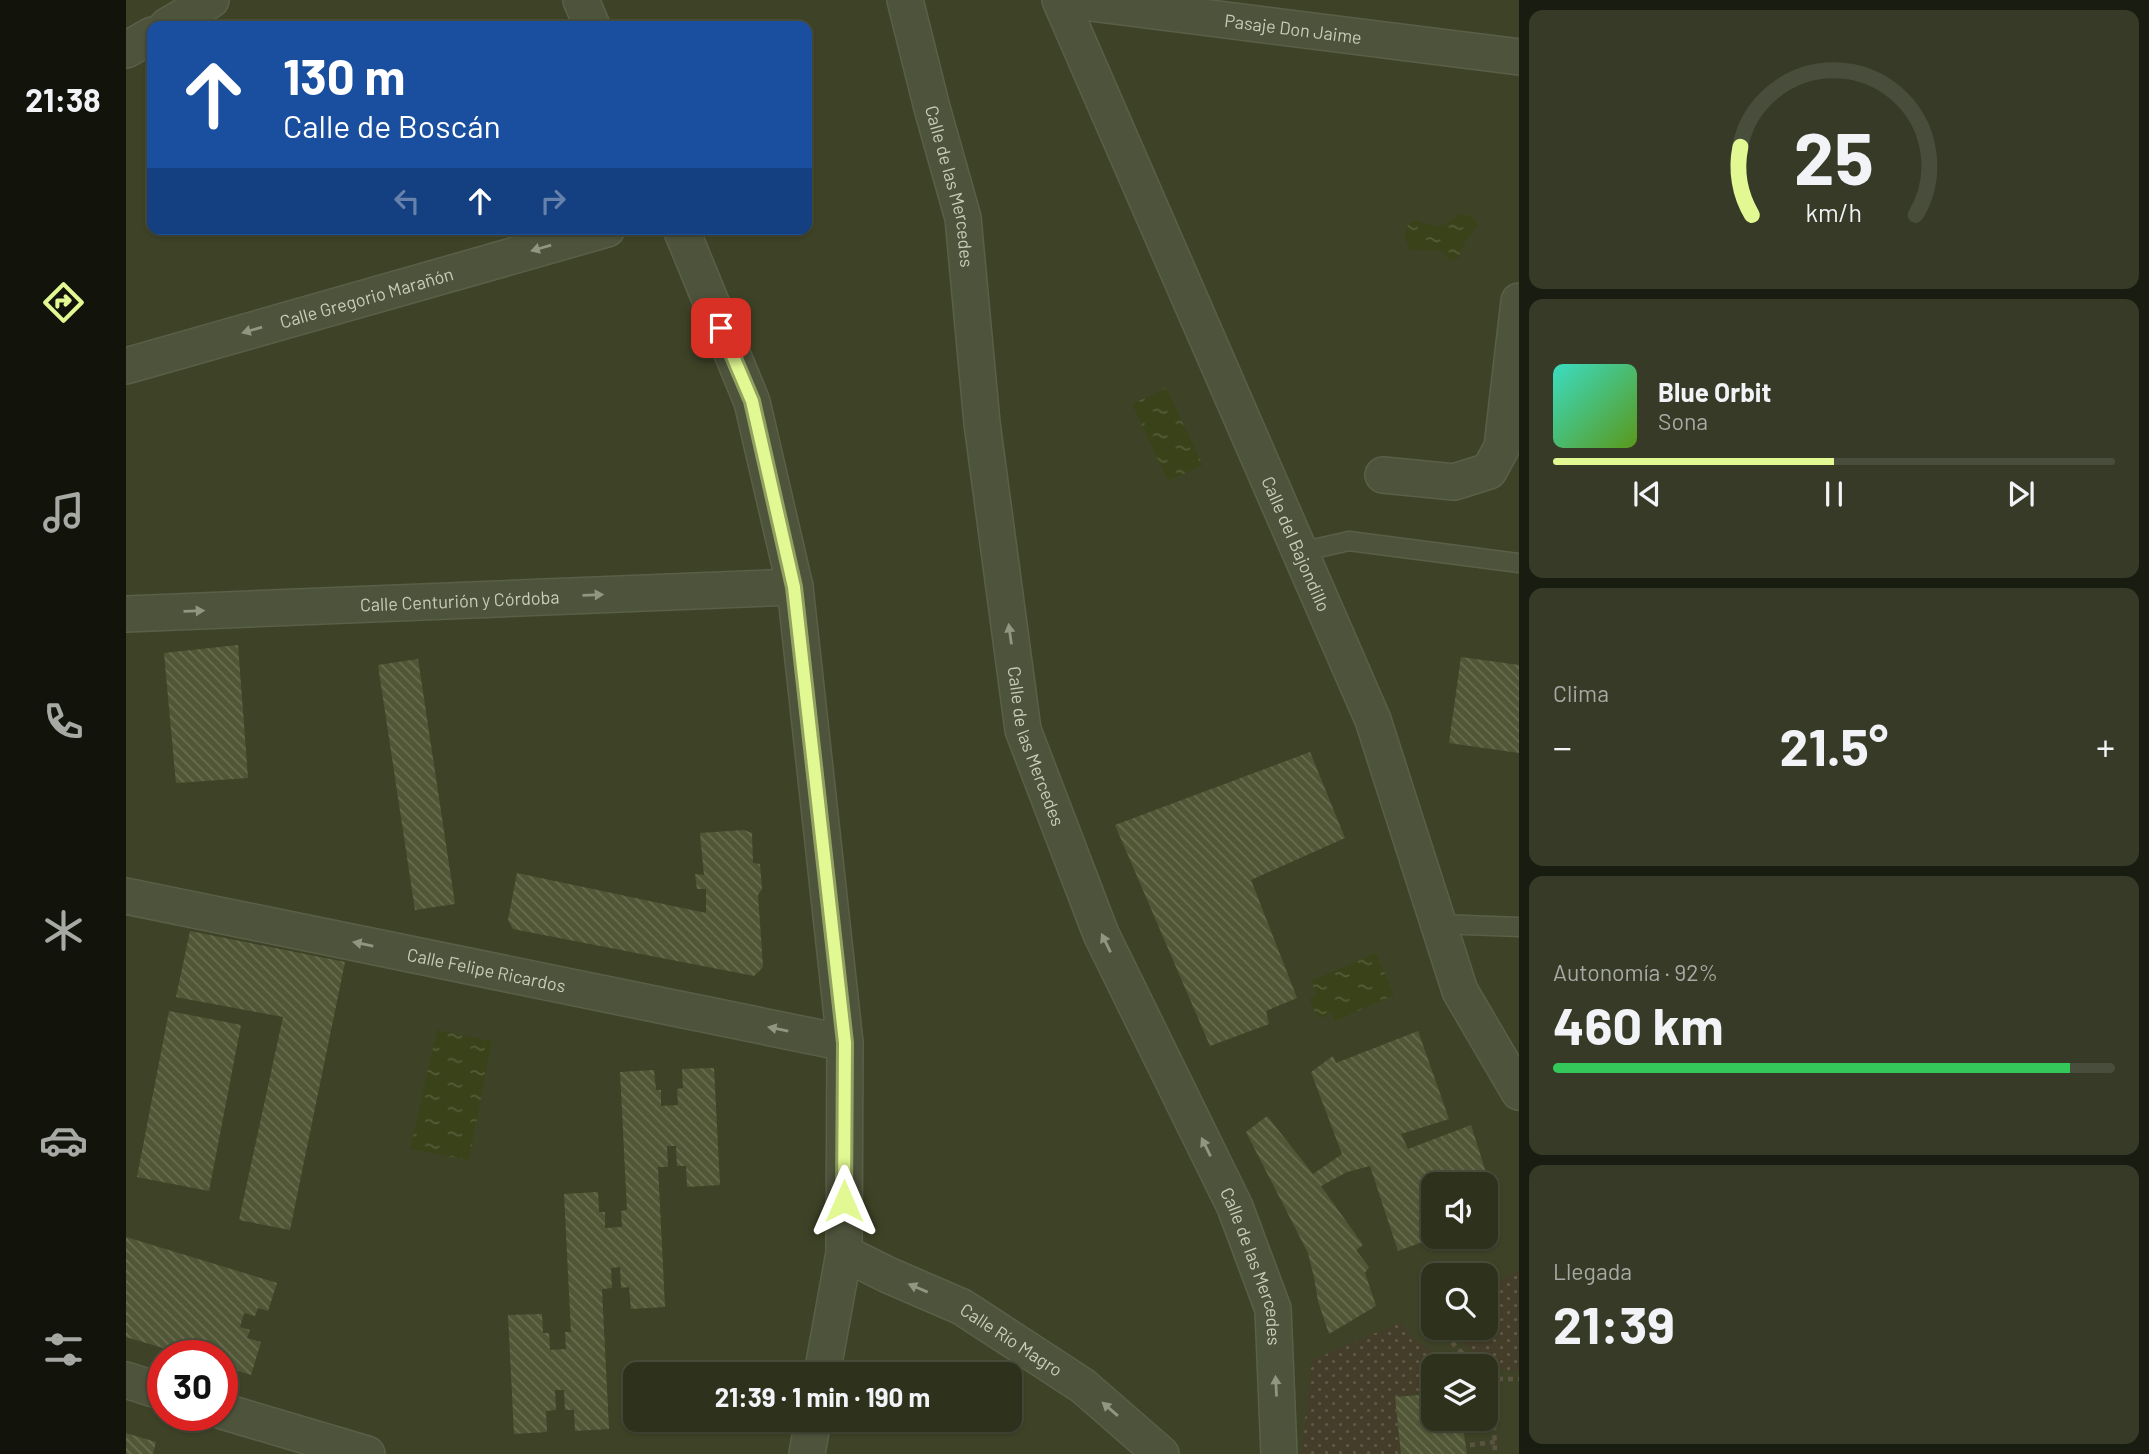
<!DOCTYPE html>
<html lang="es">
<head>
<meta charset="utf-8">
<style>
  :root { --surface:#2e321d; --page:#363a26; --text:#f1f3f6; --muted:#a7aaa4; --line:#494d3b; --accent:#e1f893 }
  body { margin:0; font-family:Barlow,sans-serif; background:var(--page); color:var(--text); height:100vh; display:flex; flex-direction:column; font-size:26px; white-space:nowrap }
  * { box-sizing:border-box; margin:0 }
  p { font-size:23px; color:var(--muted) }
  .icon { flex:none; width:38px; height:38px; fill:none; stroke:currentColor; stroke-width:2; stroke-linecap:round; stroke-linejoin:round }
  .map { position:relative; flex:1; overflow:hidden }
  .side { display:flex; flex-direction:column; gap:10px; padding:10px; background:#191c10; width:630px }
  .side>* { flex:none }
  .top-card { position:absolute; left:21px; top:21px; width:665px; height:214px; border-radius:14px; box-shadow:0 2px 5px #0004,0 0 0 2px var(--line); background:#1a4fa0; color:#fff; overflow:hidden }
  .buttons { position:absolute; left:1295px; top:1172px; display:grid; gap:14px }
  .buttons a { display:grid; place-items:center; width:77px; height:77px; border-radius:14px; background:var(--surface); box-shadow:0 2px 5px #0004,0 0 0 2px var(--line); font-size:35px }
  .speed { position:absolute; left:21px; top:1340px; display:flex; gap:14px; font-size:35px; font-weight:700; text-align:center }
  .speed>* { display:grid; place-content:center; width:91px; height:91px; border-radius:50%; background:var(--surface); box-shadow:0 2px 5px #0004,0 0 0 2px var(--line); line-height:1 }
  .speed .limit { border:10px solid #d22; background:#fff; color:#111 }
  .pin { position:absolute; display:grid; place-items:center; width:60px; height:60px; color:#fff; margin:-30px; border-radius:14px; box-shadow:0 4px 10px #0006 }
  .me { position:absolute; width:77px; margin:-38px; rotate:0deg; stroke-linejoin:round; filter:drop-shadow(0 0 5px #0008) }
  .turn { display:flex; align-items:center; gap:24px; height:147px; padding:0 21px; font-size:32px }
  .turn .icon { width:91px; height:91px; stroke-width:2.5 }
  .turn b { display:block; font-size:49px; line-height:60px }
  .lanes { display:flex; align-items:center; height:66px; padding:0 21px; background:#0003; justify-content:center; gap:35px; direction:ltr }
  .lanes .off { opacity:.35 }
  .big { font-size:52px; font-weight:700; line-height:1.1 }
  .side .card { flex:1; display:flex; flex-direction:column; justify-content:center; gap:10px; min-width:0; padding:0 24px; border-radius:14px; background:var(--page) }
  .side .dial { align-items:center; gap:0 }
  .dial svg { height:182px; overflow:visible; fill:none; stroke:var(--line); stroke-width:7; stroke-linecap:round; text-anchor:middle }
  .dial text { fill:var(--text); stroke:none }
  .song { display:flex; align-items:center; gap:21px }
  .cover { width:84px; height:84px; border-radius:10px; background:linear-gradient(135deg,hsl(170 70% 55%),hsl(90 70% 35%)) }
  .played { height:7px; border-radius:4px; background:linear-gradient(90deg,var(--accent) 50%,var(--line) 50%) }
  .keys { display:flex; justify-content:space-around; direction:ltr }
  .heat { display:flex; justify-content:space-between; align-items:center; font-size:38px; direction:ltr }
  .charge { height:10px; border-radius:5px; background:linear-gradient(90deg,#34c759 92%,var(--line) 0) }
  .trip { position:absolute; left:497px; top:1362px; width:399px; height:70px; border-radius:14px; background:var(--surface); box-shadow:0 2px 5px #0004,0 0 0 2px var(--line); font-weight:700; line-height:70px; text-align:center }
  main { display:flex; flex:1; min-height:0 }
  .menu { display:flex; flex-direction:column; width:126px; justify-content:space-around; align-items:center; background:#12140c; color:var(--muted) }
  .menu .icon { width:49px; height:49px }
  .menu .selected { color:var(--accent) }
  .menu b { font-size:32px; color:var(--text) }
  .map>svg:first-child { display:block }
  .park { fill:url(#park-dots) }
  .water { fill:url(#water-ripples) }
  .building { fill:url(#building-back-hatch) }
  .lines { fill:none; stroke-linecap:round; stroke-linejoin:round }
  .lane-casing { stroke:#5a5f48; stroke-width:21 }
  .street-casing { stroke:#5a5f48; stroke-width:38 }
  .path { stroke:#5c5443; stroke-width:4.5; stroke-dasharray:5 5; stroke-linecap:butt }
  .lane { stroke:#4e533c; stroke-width:18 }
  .street { stroke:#4e533c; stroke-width:35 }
  .oneway { fill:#919681 }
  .route-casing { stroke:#92a160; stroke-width:18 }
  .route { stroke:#e1f893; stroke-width:12 }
  .labels { text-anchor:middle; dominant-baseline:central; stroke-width:7; stroke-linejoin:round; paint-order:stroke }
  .street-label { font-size:18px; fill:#c8cdb9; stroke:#343920 }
</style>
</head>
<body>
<main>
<nav class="menu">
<b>21:38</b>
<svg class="icon selected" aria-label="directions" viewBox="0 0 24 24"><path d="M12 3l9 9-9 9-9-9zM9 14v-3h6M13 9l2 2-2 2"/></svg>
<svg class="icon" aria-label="music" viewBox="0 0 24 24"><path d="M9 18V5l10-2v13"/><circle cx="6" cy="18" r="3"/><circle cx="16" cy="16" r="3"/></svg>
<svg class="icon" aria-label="phone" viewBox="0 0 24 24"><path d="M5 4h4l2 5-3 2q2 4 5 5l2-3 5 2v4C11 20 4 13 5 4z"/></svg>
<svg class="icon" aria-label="climate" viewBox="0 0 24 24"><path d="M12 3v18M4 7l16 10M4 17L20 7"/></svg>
<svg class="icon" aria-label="car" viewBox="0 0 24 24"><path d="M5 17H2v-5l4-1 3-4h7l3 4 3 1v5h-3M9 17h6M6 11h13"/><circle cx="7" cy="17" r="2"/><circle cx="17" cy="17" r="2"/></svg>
<svg class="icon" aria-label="filters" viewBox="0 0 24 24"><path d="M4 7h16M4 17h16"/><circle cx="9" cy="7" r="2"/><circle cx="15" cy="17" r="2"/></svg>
</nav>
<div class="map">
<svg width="1393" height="1454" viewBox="0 0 1393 1454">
  <defs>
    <pattern id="park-dots" width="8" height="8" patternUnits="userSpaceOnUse" patternTransform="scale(1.75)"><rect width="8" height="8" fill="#443d29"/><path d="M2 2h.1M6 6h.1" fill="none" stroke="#5e5846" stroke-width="1.8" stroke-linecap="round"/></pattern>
    <pattern id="water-ripples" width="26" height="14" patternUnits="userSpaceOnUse" patternTransform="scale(1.75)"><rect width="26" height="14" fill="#3a421a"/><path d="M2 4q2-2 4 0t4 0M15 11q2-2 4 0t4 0" fill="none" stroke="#555c39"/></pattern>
    <pattern id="building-back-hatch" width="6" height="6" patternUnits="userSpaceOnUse" patternTransform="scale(1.75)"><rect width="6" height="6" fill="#515736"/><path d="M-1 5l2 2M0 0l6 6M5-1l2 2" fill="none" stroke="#696e51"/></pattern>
  </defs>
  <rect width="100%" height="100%" fill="#3e4327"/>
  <path class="park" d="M1393 1271V1371L1363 1369 1326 1333 1324 1328H1360V1286Z
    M1275 1322 1287 1338 1320 1361 1318 1367H1307V1390L1269 1397 1275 1454H1175L1186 1360Z"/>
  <path class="water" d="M1333 214 1345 216 1350 220 1351 226 1339 242 1332 258 1325 261 1314 250H1284L1278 236C1286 208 1295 227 1313 226 1321 225 1327 218 1333 214Z
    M1040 388 1077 465 1042 481 1006 404Z
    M1250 953 1268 995 1209 1021 1206 1013 1196 1018 1190 1014 1183 999 1191 995 1185 981Z
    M311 1030 366 1041 343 1160 284 1149Z"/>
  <path class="building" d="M112 645 122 778 50 783 38 653Z
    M1335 657 1393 665V753L1323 743Z
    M292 659 329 904 289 910 252 665Z
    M1184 752 1219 838 1125 880 1171 998 1140 1011 1143 1024 1084 1046 989 825Z
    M618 830 626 833 627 863 634 864 636 889 632 895 637 967 628 976 387 929 382 920 391 873 580 913V889H571L569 874 578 875 574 833Z
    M64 931 219 962 164 1230 113 1220 157 1017 50 997Z
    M43 1011 115 1025 83 1191 11 1177Z
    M1292 1031 1323 1119 1275 1134 1282 1149 1345 1125 1373 1214 1360 1219V1185H1307V1238L1272 1251 1244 1166 1221 1172 1195 1186 1237 1245 1230 1250 1243 1267 1239 1273 1250 1306 1203 1334 1192 1301 1188 1277 1182 1253 1120 1132 1141 1116 1187 1174 1216 1154 1185 1072 1207 1056 1210 1063Z
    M588 1068 594 1185 561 1187 560 1166H551L550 1146H541L542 1167H532L539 1307 505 1309 503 1287 495 1288 494 1267 485 1268 486 1288 476 1289 483 1429 449 1431 448 1410H439L438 1390H429L430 1410 420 1411 421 1432 388 1434 382 1315 416 1314 417 1333H423L424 1350 440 1349 439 1332H445L438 1194 472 1192 473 1212H479V1228L496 1227 495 1211 501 1210 494 1072 528 1070 530 1090H535V1106L552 1105 551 1089 557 1088 556 1069Z
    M0 1237 151 1283 142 1311 132 1308 129 1316 118 1313 114 1327 124 1330 121 1338 135 1342 125 1375 96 1366V1356H64L0 1337Z
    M1307 1394V1419H1329L1330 1430 1337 1428 1341 1454H1275L1269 1397Z
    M0 1433 30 1442 27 1454H0Z"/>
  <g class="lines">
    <defs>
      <path id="lane" d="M1174 552 1223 541 1393 563
        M1313 924 1393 927"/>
      <g id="street">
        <path d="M455 0 466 26"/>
        <path id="s1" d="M779 0 806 108 837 218 856 423 897 730 975 934 1109 1207 1147 1309 1153 1454"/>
        <path id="s2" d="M934 0 1247 720 1334 991 1393 1092"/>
        <path id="s3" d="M941 0 1393 57"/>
        <path d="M41 26 85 0"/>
        <path d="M0 50 26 35"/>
        <path d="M555 229 626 402 669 587 719 1043 718 1253 696 1374"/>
        <path id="s4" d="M0 366 481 229"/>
        <path d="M1257 475 1328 482 1363 471 1376 447 1393 301"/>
        <path id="s5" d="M0 614 669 587"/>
        <path id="s6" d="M0 896 719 1043"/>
        <path id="s7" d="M718 1253 762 1275 836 1307 957 1386 1035 1454"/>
        <path d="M0 1380 37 1392"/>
        <path d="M96 1411 241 1454"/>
        <path d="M681 1454 687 1419"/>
      </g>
    </defs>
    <use href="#lane" class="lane-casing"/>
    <use href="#street" class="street-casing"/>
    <path class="path" d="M1305 1322 1307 1324
      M1312 1328 1350 1367
      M1360 1376 1368 1422 1369 1454
      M1362 1379H1393
      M1344 1445 1369 1442"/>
    <use href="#lane" class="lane"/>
    <use href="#street" class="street"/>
  </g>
  <defs><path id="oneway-solid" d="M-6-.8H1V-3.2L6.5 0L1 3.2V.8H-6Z" transform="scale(1.75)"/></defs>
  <g class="oneway">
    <use href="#oneway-solid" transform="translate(415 248) rotate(164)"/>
    <use href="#oneway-solid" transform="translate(126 330) rotate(164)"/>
    <use href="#oneway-solid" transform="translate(467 595) rotate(-2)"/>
    <use href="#oneway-solid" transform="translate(68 611) rotate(-2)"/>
    <use href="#oneway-solid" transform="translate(884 634) rotate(-98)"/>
    <use href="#oneway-solid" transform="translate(980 943) rotate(-116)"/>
    <use href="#oneway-solid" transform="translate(237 944) rotate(-168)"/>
    <use href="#oneway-solid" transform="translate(652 1029) rotate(-168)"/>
    <use href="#oneway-solid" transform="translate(1080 1147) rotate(-116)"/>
    <use href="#oneway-solid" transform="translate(792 1288) rotate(-157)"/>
    <use href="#oneway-solid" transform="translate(1150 1386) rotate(-93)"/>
    <use href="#oneway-solid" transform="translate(984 1409) rotate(-139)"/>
  </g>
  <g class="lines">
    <defs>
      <path id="route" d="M595 328 626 401 668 587 719 1043 718 1201"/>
    </defs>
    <use href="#route" class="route-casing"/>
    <use href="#route" class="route"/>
  </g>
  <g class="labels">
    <g class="street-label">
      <text stroke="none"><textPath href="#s3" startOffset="228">Pasaje Don Jaime</textPath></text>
      <text stroke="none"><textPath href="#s1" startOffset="192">Calle de las Mercedes</textPath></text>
      <text stroke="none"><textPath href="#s4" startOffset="250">Calle Gregorio Marañón</textPath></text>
      <text stroke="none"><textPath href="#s2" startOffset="593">Calle del Bajondillo</textPath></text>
      <text stroke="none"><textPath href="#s5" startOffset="334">Calle Centurión y Córdoba</textPath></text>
      <text stroke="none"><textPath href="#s1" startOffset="760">Calle de las Mercedes</textPath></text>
      <text stroke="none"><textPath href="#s6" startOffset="368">Calle Felipe Ricardos</textPath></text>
      <text stroke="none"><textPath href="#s1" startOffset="1326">Calle de las Mercedes</textPath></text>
      <text stroke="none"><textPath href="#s7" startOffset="189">Calle Río Magro</textPath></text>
    </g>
  </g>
</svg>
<div class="buttons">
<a><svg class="icon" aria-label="sound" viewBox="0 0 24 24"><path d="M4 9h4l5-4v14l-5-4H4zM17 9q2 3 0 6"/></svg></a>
<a><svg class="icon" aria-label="search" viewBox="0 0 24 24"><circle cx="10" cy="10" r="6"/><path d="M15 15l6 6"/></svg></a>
<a><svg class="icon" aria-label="layers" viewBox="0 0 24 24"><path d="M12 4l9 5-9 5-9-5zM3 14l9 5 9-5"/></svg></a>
</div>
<div class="speed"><div class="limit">30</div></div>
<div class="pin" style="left:595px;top:328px;background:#d93025"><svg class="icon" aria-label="arrive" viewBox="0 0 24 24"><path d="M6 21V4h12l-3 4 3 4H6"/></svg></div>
<svg class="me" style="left:718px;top:1201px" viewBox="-20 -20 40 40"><path d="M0-17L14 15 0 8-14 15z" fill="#e1f893" stroke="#fff" stroke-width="4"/></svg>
<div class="trip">21:39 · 1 min · 190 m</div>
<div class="top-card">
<div class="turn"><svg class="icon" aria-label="ahead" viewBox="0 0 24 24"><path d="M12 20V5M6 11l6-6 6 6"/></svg><div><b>130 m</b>Calle de Boscán</div></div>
<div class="lanes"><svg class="icon off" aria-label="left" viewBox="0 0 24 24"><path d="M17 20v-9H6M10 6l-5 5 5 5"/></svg><svg class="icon" aria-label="ahead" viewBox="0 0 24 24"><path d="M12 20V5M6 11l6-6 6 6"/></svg><svg class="icon off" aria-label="right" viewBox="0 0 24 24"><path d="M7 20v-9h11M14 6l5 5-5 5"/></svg></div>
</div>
</div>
<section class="side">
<div class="card dial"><svg viewBox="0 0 100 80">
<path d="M14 69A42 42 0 1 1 86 69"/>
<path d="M14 69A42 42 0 0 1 9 39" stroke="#e1f893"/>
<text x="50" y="56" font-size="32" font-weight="700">25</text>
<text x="50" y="72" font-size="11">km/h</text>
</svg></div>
<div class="card">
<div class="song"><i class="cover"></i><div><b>Blue Orbit</b><p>Sona</p></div></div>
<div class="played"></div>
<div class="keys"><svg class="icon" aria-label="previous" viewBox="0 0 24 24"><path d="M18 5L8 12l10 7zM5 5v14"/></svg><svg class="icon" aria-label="pause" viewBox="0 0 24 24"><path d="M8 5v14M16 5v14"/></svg><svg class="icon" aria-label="next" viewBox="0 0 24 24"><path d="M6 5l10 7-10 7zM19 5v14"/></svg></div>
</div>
<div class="card"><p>Clima</p>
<div class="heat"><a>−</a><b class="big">21.5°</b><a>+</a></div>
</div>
<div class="card"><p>Autonomía · 92%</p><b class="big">460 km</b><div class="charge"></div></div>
<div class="card"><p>Llegada</p><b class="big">21:39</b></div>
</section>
</main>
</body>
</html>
